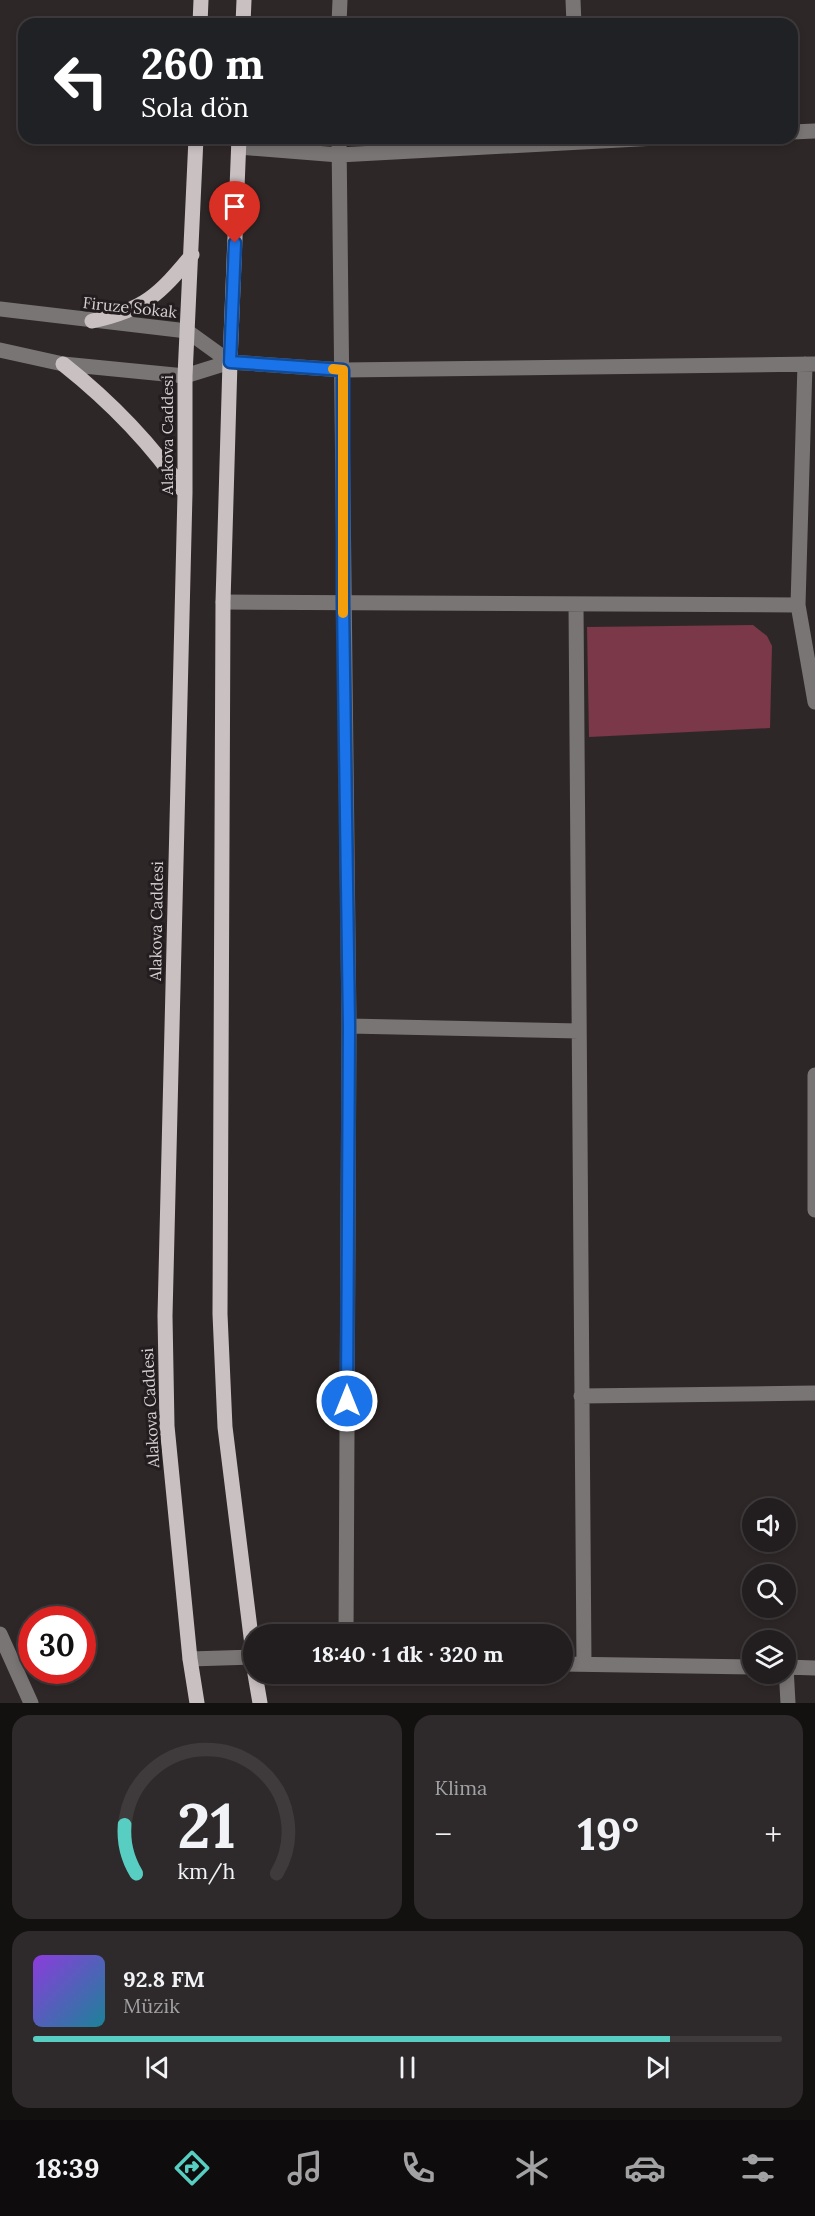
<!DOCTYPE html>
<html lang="tr">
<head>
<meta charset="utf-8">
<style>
  :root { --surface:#221d1e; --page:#2e2a2b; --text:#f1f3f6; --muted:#a2a2a4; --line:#3f3b3c; --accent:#57cec1 }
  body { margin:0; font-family:Lora,serif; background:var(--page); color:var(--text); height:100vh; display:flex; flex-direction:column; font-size:22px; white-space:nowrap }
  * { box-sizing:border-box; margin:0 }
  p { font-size:20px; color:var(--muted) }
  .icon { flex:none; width:33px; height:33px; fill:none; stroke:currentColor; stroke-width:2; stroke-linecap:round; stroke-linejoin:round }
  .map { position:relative; height:1703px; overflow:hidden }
  .panel { display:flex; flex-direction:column; gap:12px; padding:12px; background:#131010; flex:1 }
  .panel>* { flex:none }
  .top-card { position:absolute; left:18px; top:18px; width:780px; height:126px; border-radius:18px; box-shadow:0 3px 9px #0003,0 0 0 2px var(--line); background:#202124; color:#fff; overflow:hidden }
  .controls { position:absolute; left:742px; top:1498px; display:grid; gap:12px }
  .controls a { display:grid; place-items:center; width:54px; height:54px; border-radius:50%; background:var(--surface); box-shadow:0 3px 9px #0003,0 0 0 2px var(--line); font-size:30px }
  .speed { position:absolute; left:18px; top:1606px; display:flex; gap:12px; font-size:30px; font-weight:700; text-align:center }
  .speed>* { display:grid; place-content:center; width:78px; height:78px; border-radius:50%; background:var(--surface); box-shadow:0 3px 9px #0003,0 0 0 2px var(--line); line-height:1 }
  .speed .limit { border:9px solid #d22; background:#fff; color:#111 }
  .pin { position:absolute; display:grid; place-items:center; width:51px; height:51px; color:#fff; margin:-62px -26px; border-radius:50% 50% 50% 0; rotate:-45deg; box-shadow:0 0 6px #0007 }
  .pin .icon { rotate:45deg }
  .me { position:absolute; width:66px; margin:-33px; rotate:0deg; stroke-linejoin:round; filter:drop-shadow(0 0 4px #0008) }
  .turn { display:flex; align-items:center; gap:21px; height:126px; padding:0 24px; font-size:27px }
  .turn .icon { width:78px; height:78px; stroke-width:2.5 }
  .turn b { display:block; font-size:42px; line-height:51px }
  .big { font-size:45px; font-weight:700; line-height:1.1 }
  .panel .widget { flex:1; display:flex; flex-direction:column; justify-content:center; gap:9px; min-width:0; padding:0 21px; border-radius:18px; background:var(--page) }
  .panel .dial { align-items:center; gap:0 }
  .dial svg { height:156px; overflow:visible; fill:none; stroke:var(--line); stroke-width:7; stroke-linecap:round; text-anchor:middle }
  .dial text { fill:var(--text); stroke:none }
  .song { display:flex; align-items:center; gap:18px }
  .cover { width:72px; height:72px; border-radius:9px; background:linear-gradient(135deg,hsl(270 70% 55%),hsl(190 70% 35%)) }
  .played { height:6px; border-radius:3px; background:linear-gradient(90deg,var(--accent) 85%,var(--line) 85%) }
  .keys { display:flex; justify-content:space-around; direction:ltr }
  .heat { display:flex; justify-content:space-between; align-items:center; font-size:33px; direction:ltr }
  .panel .tiles { flex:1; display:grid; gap:12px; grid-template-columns:1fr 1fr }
  .widget:last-child { grid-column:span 2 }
  .trip { position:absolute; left:243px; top:1624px; width:330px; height:60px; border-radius:30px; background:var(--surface); box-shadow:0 3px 9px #0003,0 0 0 2px var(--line); font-weight:700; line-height:60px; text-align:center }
  .tabs { display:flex; height:96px; justify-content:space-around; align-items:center; background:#0e0c0c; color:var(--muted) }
  .tabs .icon { width:42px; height:42px }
  .tabs .active { color:var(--accent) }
  .tabs b { font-size:27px; color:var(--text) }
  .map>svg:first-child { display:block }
  .green { fill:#7a3849 }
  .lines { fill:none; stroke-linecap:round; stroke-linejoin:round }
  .minor { stroke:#797575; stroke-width:15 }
  .major { stroke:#c9c0c2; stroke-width:15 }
  .route-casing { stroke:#114b97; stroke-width:15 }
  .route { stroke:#1a73e8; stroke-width:10 }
  .slow { stroke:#f59e0b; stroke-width:10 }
  .labels { text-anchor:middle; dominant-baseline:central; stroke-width:6; stroke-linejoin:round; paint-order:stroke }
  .street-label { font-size:16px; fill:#d5d0d1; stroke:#241d1f }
</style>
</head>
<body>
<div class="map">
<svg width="815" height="1703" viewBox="0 0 815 1703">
  <rect width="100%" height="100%" fill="#2e2728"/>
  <path class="green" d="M753 625 767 636 772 646 770 728 589 737 587 627Z"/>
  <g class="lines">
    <path class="minor" d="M573 0 574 24
      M339 24 340 0
      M792 132 815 131
      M339 138 349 1026 346 1635
      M239 147 339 155 657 138
      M0 309 187 331 230 362
      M0 350 63 364 185 376 230 362 343 370 815 364
      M805 364 798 605 815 702
      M223 602 798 605
      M576 604 584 1664
      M349 1026 579 1031
      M815 1075V1210
      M581 1396 815 1393
      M0 1634 31 1703
      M190 1659 254 1657
      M562 1664 753 1667
      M786 1667 788 1703
      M786 1667 815 1668"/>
    <path class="major" d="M200 24 201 0
      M243 24 244 0
      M196 138 185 376V493L165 1316 167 1426 190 1659 197 1703
      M239 138 230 362 223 602 220 1314 225 1427 254 1661
      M92 321C144 310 159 295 192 255
      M63 364C111 402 151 443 185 493
      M255 1674 260 1703"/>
  </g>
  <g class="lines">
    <defs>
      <path id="route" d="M235 243 230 362 343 370V602L349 1026 347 1401"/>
    </defs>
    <use href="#route" class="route-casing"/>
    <use href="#route" class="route"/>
    <path class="slow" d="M333 369 343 370V613"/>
  </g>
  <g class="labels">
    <g class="street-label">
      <text transform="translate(130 307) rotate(6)">Firuze Sokak</text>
      <text transform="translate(167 435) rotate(-90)">Alakova Caddesi</text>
      <text transform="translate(156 921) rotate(-89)">Alakova Caddesi</text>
      <text transform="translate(150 1408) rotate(-93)">Alakova Caddesi</text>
    </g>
  </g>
</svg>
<div class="controls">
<a><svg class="icon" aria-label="sound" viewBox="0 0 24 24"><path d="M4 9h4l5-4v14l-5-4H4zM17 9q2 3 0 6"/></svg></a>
<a><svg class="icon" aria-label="search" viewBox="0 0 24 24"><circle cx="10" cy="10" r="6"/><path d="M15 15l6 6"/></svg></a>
<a><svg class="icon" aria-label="layers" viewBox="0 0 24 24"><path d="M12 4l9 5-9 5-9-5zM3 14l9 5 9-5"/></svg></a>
</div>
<div class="speed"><div class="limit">30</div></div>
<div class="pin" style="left:235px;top:243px;background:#d93025"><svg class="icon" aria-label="arrive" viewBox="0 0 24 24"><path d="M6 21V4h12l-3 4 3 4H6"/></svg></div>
<svg class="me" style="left:347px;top:1401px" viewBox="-20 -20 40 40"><circle r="17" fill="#1a73e8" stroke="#fff" stroke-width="3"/><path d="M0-11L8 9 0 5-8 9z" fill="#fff"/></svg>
<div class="trip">18:40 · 1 dk · 320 m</div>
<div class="top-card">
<div class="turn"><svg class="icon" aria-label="left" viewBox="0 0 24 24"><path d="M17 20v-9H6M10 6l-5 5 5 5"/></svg><div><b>260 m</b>Sola dön</div></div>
</div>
</div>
<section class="panel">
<div class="tiles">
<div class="widget dial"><svg viewBox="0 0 100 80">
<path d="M14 69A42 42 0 1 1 86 69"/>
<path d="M14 69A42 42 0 0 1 8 44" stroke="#57cec1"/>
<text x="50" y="56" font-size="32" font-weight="700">21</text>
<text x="50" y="72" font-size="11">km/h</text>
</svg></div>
<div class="widget"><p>Klima</p>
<div class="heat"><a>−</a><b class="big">19°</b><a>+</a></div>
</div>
<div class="widget">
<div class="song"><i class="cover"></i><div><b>92.8 FM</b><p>Müzik</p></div></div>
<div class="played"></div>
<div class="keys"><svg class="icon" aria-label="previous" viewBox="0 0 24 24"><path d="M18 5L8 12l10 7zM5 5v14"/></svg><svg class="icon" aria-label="pause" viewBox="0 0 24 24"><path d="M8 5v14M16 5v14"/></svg><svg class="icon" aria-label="next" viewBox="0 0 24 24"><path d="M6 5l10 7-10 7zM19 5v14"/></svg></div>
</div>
</div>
</section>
<nav class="tabs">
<b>18:39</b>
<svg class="icon active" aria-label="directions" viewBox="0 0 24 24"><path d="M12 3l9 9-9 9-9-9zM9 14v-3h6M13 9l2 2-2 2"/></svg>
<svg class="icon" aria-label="music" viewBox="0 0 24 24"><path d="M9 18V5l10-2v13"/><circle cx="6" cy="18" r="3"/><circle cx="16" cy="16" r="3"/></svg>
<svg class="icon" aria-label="phone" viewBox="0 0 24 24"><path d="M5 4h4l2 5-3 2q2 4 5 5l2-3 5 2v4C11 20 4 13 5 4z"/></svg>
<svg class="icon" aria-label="climate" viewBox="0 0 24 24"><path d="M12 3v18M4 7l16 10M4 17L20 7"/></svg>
<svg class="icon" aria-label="car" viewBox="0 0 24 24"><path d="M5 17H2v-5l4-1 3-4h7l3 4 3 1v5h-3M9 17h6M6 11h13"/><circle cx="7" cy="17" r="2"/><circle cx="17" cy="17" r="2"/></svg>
<svg class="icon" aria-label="filters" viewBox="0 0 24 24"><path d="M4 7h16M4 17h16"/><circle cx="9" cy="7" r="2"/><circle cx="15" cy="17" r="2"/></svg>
</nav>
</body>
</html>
